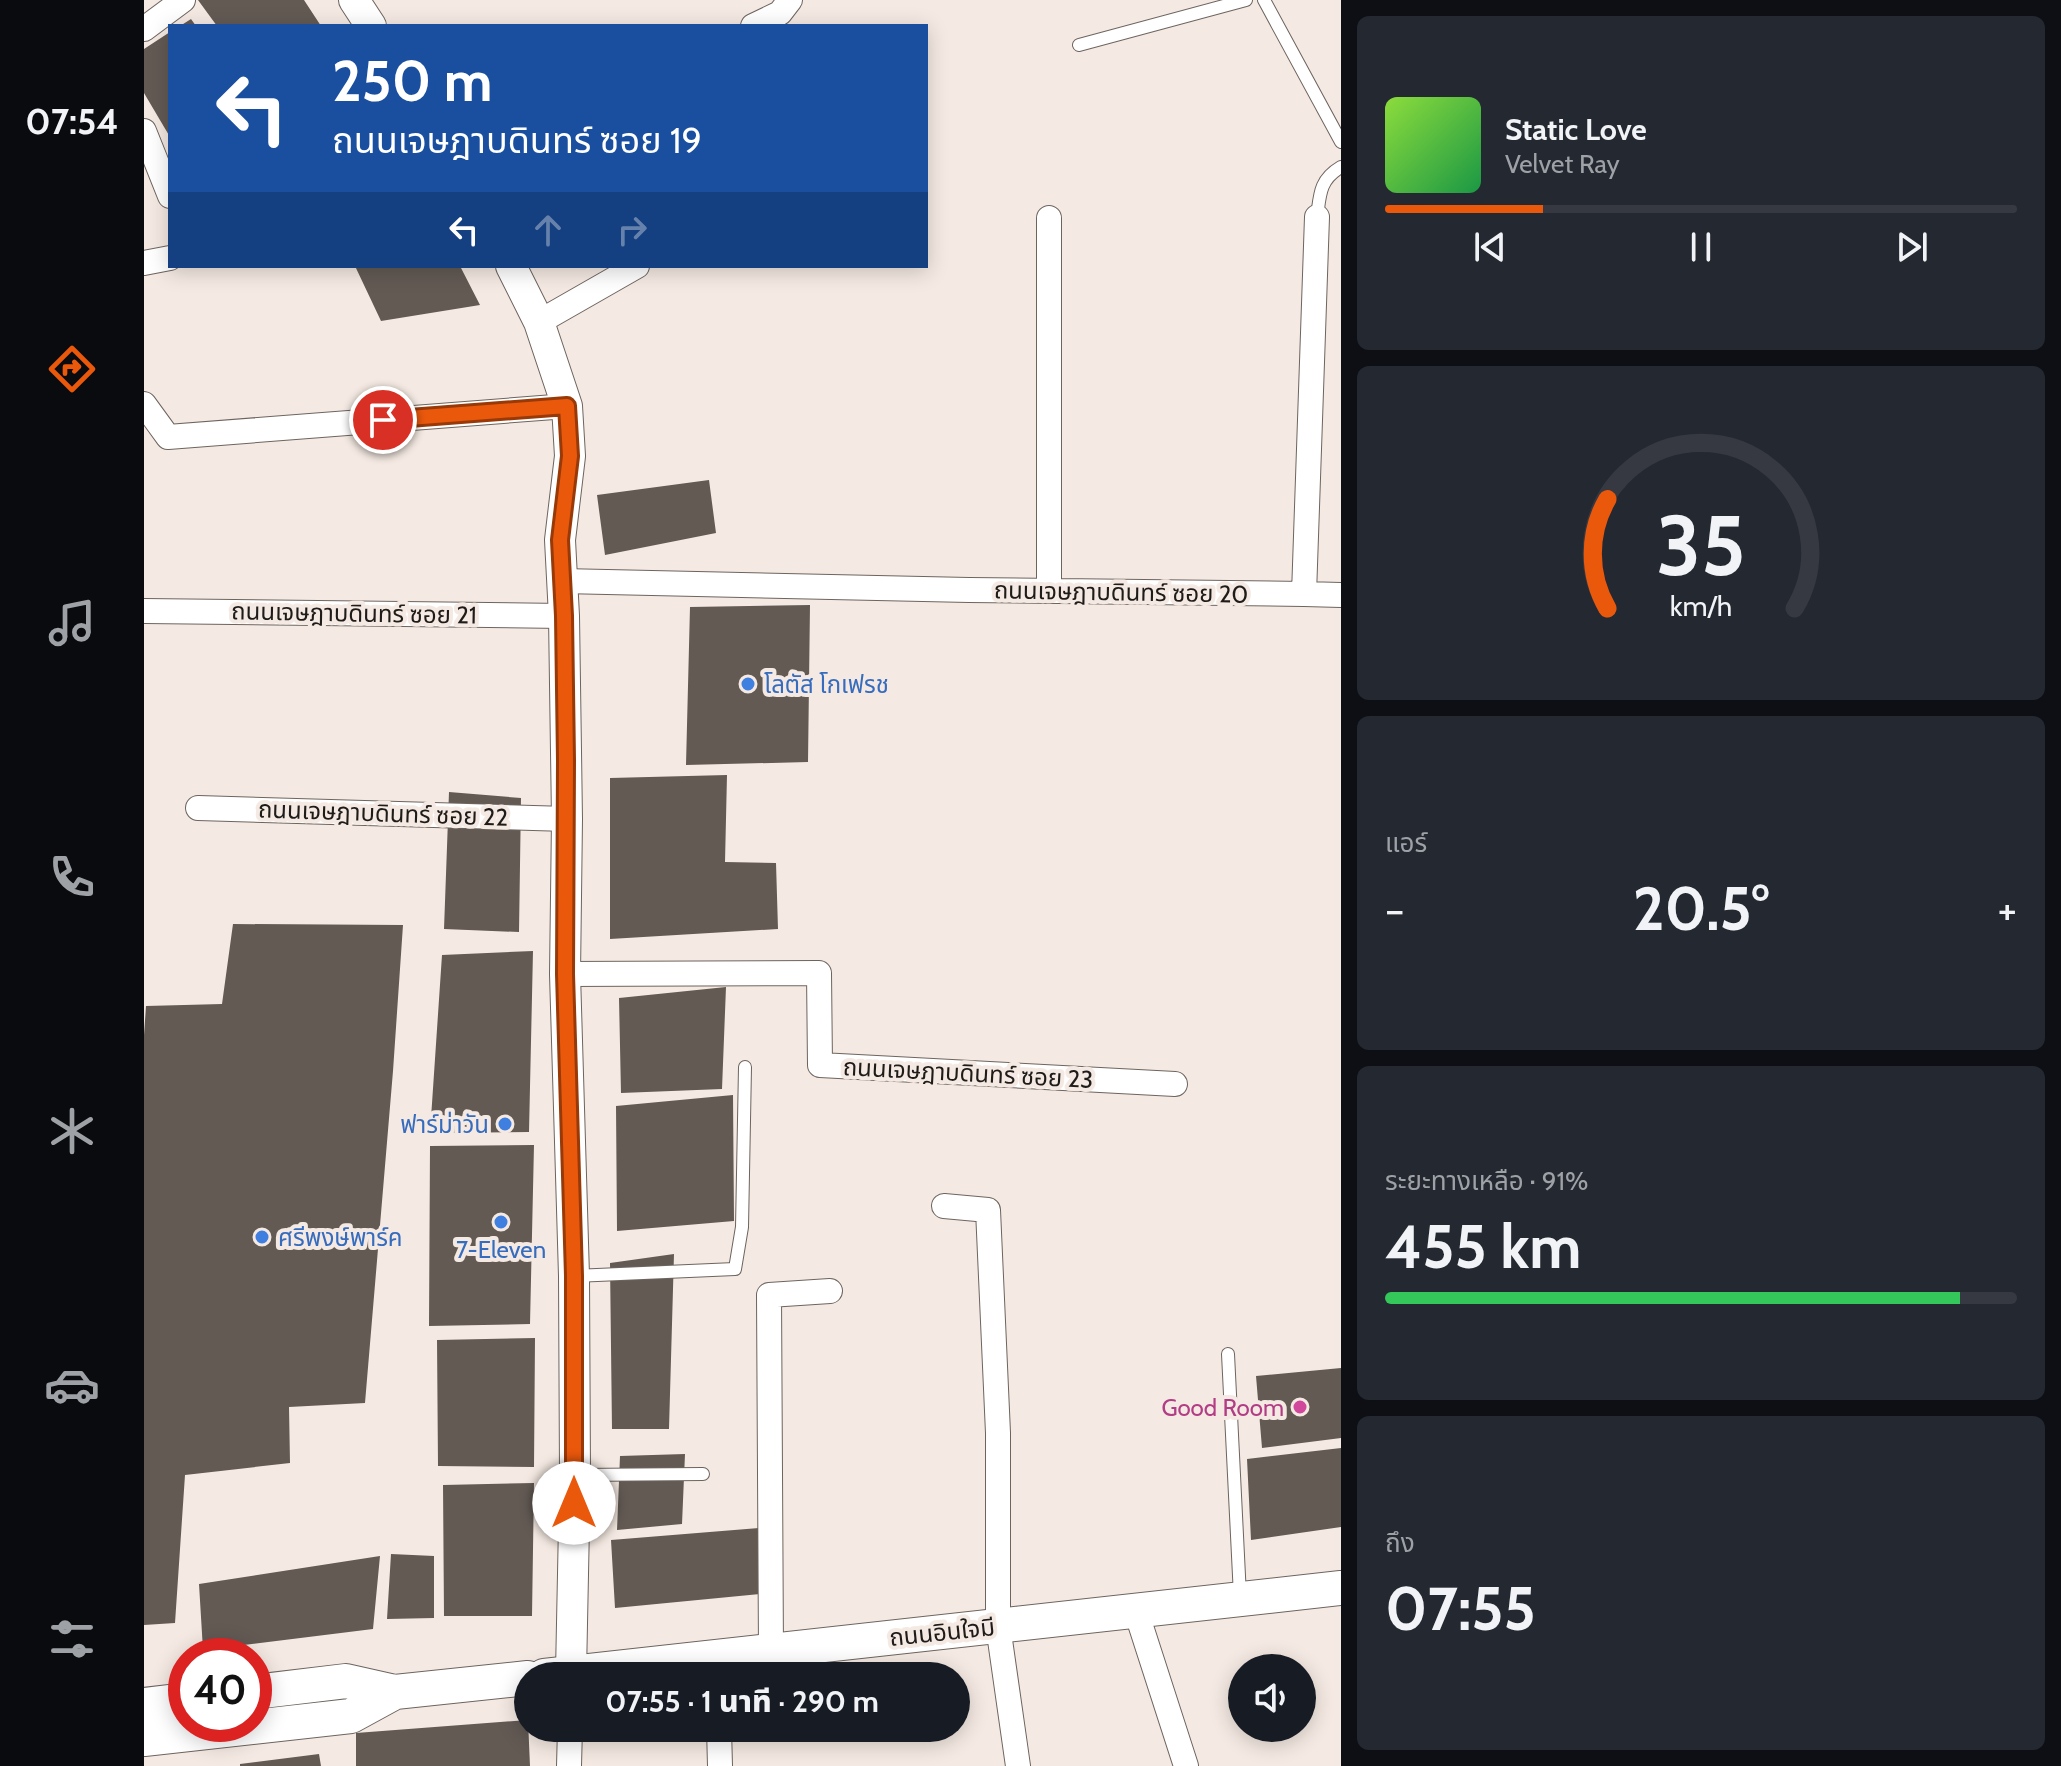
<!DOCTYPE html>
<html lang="th">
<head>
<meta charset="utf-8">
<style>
  :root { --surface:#171b24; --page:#242831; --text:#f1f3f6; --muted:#9ea1a6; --line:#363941; --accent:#ea580c }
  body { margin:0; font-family:Cabin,"Noto Sans Thai",sans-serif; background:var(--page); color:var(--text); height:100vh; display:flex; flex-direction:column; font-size:30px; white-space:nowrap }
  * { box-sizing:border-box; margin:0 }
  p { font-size:26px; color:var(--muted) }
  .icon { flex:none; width:44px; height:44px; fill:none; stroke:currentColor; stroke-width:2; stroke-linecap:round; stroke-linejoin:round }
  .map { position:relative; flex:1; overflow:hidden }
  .side { display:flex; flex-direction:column; gap:16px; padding:16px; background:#0d0f14; width:720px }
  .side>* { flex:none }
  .hud { position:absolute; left:24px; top:24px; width:760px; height:244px; border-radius:0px; box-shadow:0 4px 20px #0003; background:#1a4fa0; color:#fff; overflow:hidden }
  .fabs { position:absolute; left:1084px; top:1654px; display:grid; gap:16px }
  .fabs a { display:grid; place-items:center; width:88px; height:88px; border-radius:50%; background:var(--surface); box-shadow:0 4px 20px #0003; font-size:40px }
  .speed { position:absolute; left:24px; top:1638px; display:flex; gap:16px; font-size:40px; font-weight:700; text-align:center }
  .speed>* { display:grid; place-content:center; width:104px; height:104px; border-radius:50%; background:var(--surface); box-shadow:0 4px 20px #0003; line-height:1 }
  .speed .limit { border:12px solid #d22; background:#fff; color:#111 }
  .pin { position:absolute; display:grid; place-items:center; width:68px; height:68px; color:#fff; margin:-34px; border:4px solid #fff; border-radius:50%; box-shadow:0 2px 8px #0007 }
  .me { position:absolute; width:88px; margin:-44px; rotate:0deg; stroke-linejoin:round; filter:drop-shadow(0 0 6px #0008) }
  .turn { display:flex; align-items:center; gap:28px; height:168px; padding:0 32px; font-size:36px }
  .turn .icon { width:104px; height:104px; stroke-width:2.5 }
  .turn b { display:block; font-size:56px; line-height:68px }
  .lanes { display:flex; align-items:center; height:76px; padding:0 32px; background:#0003; justify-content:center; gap:40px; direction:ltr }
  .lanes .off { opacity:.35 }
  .big { font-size:60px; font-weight:800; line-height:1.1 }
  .side .tile { flex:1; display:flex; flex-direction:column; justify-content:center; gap:12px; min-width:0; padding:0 28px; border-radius:12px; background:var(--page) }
  .side .dial { align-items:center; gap:0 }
  .dial svg { height:208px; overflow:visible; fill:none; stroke:var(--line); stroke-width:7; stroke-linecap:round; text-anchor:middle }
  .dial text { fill:var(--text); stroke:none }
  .song { display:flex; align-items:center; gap:24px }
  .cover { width:96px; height:96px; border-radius:12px; background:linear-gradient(135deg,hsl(90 70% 55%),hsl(140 70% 35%)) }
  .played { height:8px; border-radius:4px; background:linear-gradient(90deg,var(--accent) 25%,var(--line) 25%) }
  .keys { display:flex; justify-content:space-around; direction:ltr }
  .heat { display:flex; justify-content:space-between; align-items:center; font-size:44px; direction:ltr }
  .charge { height:12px; border-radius:6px; background:linear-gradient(90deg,#34c759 91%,var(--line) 0) }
  .trip { position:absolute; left:370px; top:1662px; width:456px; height:80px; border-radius:40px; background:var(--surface); box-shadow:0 4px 20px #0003; font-weight:800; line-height:80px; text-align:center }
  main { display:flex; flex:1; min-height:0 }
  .dock { display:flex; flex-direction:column; width:144px; justify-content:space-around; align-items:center; background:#090b0e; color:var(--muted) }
  .dock .icon { width:56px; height:56px }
  .dock .selected { color:var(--accent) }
  .dock b { font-size:36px; color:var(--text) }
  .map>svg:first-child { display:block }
  .building { fill:#635a54 }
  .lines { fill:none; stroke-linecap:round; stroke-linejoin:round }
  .service-casing { stroke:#6d645e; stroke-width:14 }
  .minor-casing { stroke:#6d645e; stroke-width:26 }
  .tertiary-casing { stroke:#6d645e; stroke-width:32 }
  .secondary-casing { stroke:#6d645e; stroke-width:36 }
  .service { stroke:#fff; stroke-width:12 }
  .minor { stroke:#fff; stroke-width:24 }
  .tertiary { stroke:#fff; stroke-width:30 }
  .secondary { stroke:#fff; stroke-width:34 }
  .route-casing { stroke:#983908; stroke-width:20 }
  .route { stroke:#ea580c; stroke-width:14 }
  .shop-dot { fill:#3f7fe0; stroke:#f5eae3; stroke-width:3 }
  .hotel-dot { fill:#d1479c; stroke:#f5eae3; stroke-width:3 }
  .labels { text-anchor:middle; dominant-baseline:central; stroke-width:8; stroke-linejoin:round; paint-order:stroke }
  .street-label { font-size:24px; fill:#1e1b18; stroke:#f5eae3 }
  .shop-label { font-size:24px; fill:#366cbe; stroke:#f5eae3; text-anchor:start }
  .hotel-label { font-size:24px; fill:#b23c85; stroke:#f5eae3; text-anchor:end }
</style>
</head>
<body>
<main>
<nav class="dock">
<b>07:54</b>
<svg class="icon selected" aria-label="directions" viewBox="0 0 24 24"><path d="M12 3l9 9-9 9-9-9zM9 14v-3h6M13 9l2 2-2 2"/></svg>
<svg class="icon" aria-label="music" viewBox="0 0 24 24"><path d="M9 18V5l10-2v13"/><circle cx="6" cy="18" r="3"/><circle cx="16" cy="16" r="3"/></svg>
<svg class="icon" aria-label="phone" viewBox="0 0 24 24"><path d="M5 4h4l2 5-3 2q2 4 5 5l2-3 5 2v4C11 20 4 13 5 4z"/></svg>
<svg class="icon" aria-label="climate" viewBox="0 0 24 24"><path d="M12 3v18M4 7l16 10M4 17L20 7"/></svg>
<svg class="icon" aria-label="car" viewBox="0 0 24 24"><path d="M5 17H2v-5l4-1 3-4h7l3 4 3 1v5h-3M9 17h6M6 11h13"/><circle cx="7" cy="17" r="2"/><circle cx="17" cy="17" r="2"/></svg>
<svg class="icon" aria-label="filters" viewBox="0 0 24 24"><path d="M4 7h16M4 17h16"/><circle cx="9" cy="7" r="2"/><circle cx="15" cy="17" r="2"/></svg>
</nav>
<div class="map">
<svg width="1197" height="1766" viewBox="0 0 1197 1766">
  <rect width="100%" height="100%" fill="#f5eae3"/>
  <path class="building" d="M54 0H160L177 26H73Z
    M47 19 52 26H36Z
    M26 32V137L0 93V49Z
    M211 266H316L336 305 237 321Z
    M565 480 572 533 461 555 453 495Z
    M666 605 664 762 542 765 546 607Z
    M583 775 581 862 632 863 634 929 466 939V778Z
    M305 792 377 798 375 932 300 929Z
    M89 924 259 925 249 1071 221 1403 145 1407 146 1463 41 1475 31 1623 0 1625V1035L2 1006 78 1004Z
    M389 951 385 1132 286 1133 298 955Z
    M582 987 578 1089 477 1093 475 998Z
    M589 1095 590 1221 473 1231 472 1106Z
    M390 1145 386 1324 285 1326 286 1146Z
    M530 1254 525 1429H468L466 1263Z
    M391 1338 390 1467 294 1466 293 1340Z
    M1197 1368V1438L1118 1448 1112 1376Z
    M1197 1448V1527L1107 1540 1103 1459Z
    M541 1454 538 1524 473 1530 476 1456Z
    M390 1483 388 1616H300L299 1485Z
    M615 1528 616 1594 471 1608 467 1540Z
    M247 1554 290 1556V1618L243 1619Z
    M236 1556 229 1629 59 1650 55 1584Z
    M384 1720 386 1766H212V1733Z
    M175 1754 177 1766H96V1764Z"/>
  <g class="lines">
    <defs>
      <path id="service" d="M1120 0 1197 142
        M935 45 1102 0
        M1173 217C1176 195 1175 180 1197 167
        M430 1276 591 1269 598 1227 601 1067
        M1084 1354 1096 1596
        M431 1475 559 1474"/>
      <path id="minor" d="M609 26 636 13 646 0
        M0 29 39 0
        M0 131 26 196
        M905 218V591
        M0 263 26 258
        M395 322 493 266
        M0 404 24 437 423 406
        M418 581 825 590 1160 594 1173 217
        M1160 594 1197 595
        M0 611 420 616
        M54 808 423 819
        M421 974 675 973 676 1065 1031 1084
        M800 1206 844 1210 854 1433V1626L874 1766
        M992 1611 1042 1766
        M627 1651 625 1295 686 1291
        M575 1728 576 1766
        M425 1766 426 1728"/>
      <path id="tertiary" d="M210 0 227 26
        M367 266 395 322 423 406 426 456 416 540 420 616 423 819 421 974 430 1276 431 1475 427 1673"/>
      <path id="secondary" d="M400 1676 1197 1588
        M110 1692 202 1681 251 1692 384 1678
        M0 1705 42 1700
        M0 1739 207 1716 251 1692"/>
    </defs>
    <use href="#service" class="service-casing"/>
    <use href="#minor" class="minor-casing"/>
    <use href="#tertiary" class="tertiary-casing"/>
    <use href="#secondary" class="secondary-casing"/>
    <use href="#service" class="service"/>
    <use href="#minor" class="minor"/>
    <use href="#tertiary" class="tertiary"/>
    <use href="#secondary" class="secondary"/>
  </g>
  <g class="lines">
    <defs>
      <path id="route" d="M239 420 423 406 426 456 416 540 420 616 422 761 421 974 430 1276V1503"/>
    </defs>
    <use href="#route" class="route-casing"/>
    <use href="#route" class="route"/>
  </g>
  <g class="shop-dot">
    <circle cx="604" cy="684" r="8"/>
    <circle cx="361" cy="1124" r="8"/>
    <circle cx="357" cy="1222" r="8"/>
    <circle cx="118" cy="1237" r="8"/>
  </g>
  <circle class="hotel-dot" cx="1156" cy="1407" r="8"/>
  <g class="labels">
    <g class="street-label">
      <text transform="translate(977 592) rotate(1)">ถนนเจษฎาบดินทร์ ซอย 20</text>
      <text transform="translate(210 613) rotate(1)">ถนนเจษฎาบดินทร์ ซอย 21</text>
      <text transform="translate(239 813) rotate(2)">ถนนเจษฎาบดินทร์ ซอย 22</text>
      <text transform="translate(824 1073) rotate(3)">ถนนเจษฎาบดินทร์ ซอย 23</text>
      <text transform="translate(798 1632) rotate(-6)">ถนนอินใจมี</text>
    </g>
    <g class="shop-label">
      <text x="620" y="684">โลตัส โกเฟรช</text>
      <text x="345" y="1124" text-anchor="end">ฟาร์ม่าวัน</text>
      <text x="134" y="1237">ศรีพงษ์พาร์ค</text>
      <text x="357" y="1249" text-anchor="middle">7-Eleven</text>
    </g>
    <g class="hotel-label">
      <text x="1140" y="1407">Good Room</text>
    </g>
  </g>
</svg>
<div class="fabs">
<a><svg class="icon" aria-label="sound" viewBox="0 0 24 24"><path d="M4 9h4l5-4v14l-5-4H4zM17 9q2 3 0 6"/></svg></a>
</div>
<div class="speed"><div class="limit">40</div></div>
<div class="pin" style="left:239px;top:420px;background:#d93025"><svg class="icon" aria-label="arrive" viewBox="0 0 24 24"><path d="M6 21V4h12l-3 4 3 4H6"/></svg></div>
<svg class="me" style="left:430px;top:1503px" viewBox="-20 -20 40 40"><circle r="19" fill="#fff"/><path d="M0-13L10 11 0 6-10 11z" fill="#ea580c"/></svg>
<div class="trip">07:55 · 1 นาที · 290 m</div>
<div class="hud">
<div class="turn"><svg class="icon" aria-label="left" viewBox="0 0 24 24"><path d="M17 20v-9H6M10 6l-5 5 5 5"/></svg><div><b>250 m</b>ถนนเจษฎาบดินทร์ ซอย 19</div></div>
<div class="lanes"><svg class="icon" aria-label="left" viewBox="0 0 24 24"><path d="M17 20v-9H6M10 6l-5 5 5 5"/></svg><svg class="icon off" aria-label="ahead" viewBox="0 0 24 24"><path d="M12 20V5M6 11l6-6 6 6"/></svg><svg class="icon off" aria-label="right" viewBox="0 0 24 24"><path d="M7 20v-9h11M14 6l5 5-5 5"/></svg></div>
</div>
</div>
<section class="side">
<div class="tile">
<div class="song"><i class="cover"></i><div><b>Static Love</b><p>Velvet Ray</p></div></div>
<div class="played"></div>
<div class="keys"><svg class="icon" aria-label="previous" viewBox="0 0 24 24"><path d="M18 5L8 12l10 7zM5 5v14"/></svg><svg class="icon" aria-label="pause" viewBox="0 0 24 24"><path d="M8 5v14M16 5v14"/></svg><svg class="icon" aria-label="next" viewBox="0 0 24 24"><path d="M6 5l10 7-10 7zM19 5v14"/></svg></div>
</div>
<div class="tile dial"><svg viewBox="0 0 100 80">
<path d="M14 69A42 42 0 1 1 86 69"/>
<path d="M14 69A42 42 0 0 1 14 27" stroke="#ea580c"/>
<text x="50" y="56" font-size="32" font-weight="700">35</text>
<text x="50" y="72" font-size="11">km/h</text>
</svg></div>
<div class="tile"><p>แอร์</p>
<div class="heat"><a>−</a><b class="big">20.5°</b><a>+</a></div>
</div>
<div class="tile"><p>ระยะทางเหลือ · 91%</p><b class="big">455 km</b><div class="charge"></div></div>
<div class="tile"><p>ถึง</p><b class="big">07:55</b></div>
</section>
</main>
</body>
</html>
